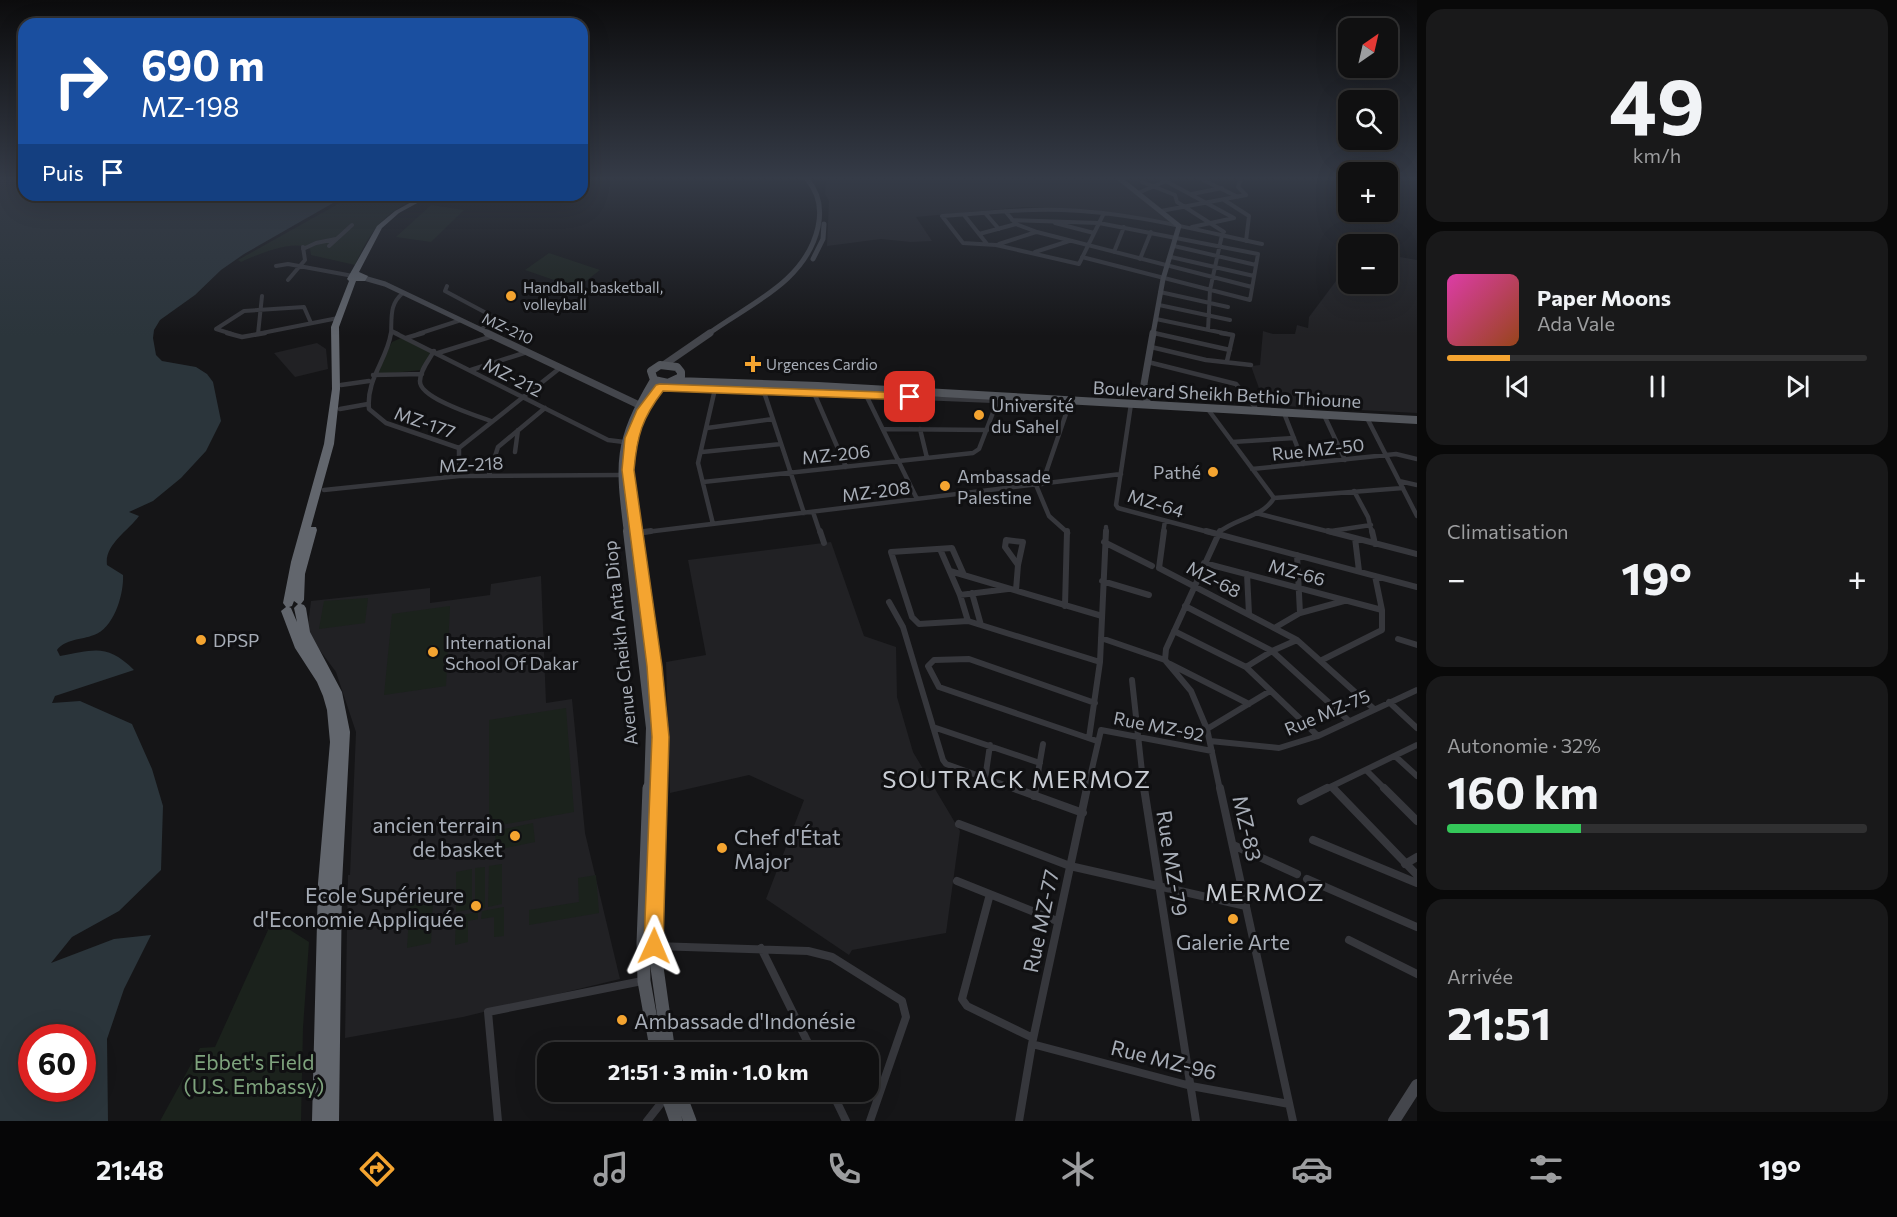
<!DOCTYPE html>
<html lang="fr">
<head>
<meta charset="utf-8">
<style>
  :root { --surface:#101011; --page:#19191a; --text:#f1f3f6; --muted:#9c9d9f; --line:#303031; --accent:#f4a430 }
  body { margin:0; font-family:Commissioner,sans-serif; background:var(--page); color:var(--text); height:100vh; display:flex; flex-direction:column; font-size:22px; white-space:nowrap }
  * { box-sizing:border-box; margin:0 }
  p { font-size:20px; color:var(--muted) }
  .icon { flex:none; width:33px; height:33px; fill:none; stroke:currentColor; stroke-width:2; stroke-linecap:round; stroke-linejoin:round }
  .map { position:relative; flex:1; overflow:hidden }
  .drawer { display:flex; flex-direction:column; gap:9px; padding:9px; background:#090909; width:480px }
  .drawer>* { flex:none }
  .guide { position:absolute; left:18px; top:18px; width:570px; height:183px; border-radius:18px; box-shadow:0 6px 24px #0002,0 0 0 2px var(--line); background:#1a4fa0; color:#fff; overflow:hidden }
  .needle { width:39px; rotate:34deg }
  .controls { position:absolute; left:1338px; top:18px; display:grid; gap:12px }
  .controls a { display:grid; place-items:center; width:60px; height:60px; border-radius:12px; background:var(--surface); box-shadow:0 6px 24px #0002,0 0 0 2px var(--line); font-size:30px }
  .speed { position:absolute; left:18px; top:1024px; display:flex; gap:12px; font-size:30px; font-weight:700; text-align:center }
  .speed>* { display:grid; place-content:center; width:78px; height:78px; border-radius:50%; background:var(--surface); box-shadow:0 6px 24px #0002,0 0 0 2px var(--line); line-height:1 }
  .speed .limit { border:9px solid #d22; background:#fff; color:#111 }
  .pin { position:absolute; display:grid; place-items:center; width:51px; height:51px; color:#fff; margin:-26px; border-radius:12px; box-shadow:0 3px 9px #0006 }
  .me { position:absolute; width:66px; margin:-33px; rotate:1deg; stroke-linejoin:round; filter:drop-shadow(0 0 4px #0008) }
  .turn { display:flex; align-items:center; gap:21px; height:126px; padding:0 24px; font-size:27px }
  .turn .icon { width:78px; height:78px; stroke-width:2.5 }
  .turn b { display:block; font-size:42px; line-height:51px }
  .then { display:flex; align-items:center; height:57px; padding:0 24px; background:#0003; gap:12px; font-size:22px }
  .big { font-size:45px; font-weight:700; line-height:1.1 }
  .drawer .widget { flex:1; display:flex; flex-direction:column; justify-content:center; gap:9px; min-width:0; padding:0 21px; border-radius:18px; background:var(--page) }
  .drawer .dial { align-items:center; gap:0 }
  .dial b { font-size:78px; line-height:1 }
  .song { display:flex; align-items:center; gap:18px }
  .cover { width:72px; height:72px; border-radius:9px; background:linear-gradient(135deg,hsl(320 70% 55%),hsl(20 70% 35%)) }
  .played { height:6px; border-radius:3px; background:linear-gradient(90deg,var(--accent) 15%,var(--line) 15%) }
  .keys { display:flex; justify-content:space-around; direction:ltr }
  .heat { display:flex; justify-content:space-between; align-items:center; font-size:33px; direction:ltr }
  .charge { height:9px; border-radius:4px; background:linear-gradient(90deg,#34c759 32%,var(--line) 0) }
  .trip { position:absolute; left:537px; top:1042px; width:342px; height:60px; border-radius:18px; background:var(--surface); box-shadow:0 6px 24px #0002,0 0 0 2px var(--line); font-weight:700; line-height:60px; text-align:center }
  .tabs { display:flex; height:96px; justify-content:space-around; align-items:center; background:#060607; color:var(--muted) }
  .tabs .icon { width:42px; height:42px }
  .tabs .active { color:var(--accent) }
  .tabs b { font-size:27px; color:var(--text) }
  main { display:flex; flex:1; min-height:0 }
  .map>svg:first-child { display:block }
  .built { fill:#212124 }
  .green { fill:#1b221c }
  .water { fill:#2b353b; fill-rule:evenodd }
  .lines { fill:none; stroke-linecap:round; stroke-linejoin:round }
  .street-far3 { stroke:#36373c; stroke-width:4 }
  .street-far2 { stroke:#36373c; stroke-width:4.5 }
  .street-far1 { stroke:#36373c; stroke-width:6 }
  .street { stroke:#36373c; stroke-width:8 }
  .secondary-far2 { stroke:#44464c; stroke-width:5 }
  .secondary-far1 { stroke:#44464c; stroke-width:7 }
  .secondary { stroke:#44464c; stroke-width:12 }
  .primary-far2 { stroke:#52555b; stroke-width:8 }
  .primary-far1 { stroke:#52555b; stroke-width:10 }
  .primary { stroke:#52555b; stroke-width:13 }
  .highway { fill:#62666d; fill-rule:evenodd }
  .route { fill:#f4a430; stroke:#9f6b1f; stroke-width:1.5 }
  .poi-dot { fill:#f4a430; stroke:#101012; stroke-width:2 }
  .labels { text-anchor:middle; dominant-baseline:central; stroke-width:6; stroke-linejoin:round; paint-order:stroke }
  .far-poi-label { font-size:15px; fill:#a7adb7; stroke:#101012; text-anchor:start }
  .far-street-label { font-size:15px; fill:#a7adb7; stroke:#101012 }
  .street-label { font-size:18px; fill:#a7adb7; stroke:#101012 }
  .poi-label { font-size:18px; fill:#a7adb7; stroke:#101012; text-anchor:start }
  .near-poi-label { font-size:21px; fill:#a7adb7; stroke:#101012; text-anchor:end }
  .near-street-label { font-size:21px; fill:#a7adb7; stroke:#101012 }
  .near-park-label { font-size:21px; fill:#7ea37d; stroke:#101012 }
  .near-neighbourhood-label { font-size:24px; letter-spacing:1.5px; fill:#c8ccd3; stroke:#101012 }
</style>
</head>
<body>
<main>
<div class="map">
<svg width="1417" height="1121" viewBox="0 0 1417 1121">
  <rect width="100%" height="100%" fill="#151517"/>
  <path class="built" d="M826 179H1116L1171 220 1170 223 1093 210 1024 207 916 217 932 241 911 242 881 239 827 246 829 201 825 194Z
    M1388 255 1417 260V413L1265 405 1251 366 1260 365 1263 331 1273 334H1295L1297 325 1308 328 1309 317 1348 265V284H1388Z
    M317 343 326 349 328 369 295 377 274 353Z
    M831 542 864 636 896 647 897 697 913 752 960 831 946 933 852 950 849 955 766 899 804 800 749 775 670 793 666 662 706 655 688 560Z
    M541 576 546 703 572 699 585 833 620 979 463 1017 345 1038 348 875H350L356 732 336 672 307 633 311 601 430 588V603L490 595 491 584Z"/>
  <path class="green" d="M354 195H424C386 211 372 227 355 265L311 255 310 249C295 238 256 255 241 262L238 260Z
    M431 205 464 210 431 242 396 237Z
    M549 253 600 270 577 288 525 270Z
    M401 338 431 352 422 370 380 374 377 372 392 342Z
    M368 598 365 623 319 629 324 601Z
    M450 606 446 686 384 695 392 614Z
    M566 708 574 812 489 827V720Z
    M533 823 535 842 496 850 495 831Z
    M502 864V904L488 907 489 866Z
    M485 867V908L475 910V868Z
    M472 869V909L456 912V872Z
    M596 875 599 913 529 925V910L579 902 578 878Z
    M433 900 431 943 407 948 410 903Z
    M504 907V936L494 937V917L481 919 482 911Z
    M478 912V919L468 921V942L455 945 456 916Z
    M273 919 309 942 303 1028 301 1121H160L200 1048 215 1047Z"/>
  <path class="water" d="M0 179H24V195H347L244 254 221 270 195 295 160 320 154 330 153 338 156 355 162 361 196 367 207 374 213 382 221 421 206 451 181 478 153 501 129 512 139 516C128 531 104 545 107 565L123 575C124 594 114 628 94 635 81 640 65 639 57 650L60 656C94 650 107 643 134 670L55 696 52 703 80 701 132 724 152 769 163 806 161 870 119 911 72 937 51 963 114 939 151 935 124 989 107 1039 108 1121H0ZM32 1038H82V1089H32Z"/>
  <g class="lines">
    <path class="street-far3" d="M1162 179 1234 218
      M1201 179 1238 197
      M1241 179 1238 187 1246 195
      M1142 182 1175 195 1177 202 1224 232
      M1138 193 1166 181
      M1192 194 1222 188
      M1224 200 1249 216 1246 241
      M1005 211 1016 224 1037 232 1252 287
      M1161 211 1246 195
      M985 213 999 229
      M964 215 987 244
      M942 216C982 214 1022 208 1062 210 1130 212 1196 230 1262 244
      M942 216 963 243 996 245 1079 264 1104 213
      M1012 220 1099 223 1258 254 1250 300 1082 257
      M1055 223 1094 233
      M1192 227 1234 218
      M979 234 1016 224
      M999 244 1036 232
      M329 246 352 225
      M1174 246 1256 265
      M303 249 316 243 336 239
      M1035 252 1069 241
      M1114 252 1124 227
      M1171 257 1254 276
      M1140 259 1151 232
      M276 266 288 264 353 276
      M288 280 305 260 303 247
      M447 286 445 291 490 315 491 319 481 330
      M1160 292 1228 307
      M1159 305 1230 320
      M1156 319 1228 334
      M1208 330 1210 290 1222 235
      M392 331 398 334
      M1154 333 1158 334
      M232 334 216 329 244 311 304 307 311 323
      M257 334 338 318
      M258 334 262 296
      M391 334C392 318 389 304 403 293
      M418 334 461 320"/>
    <path class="street-far2" d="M227 333 242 337 265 333
      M391 333C387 360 366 379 369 409L386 423 459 448
      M395 333 608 440 624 442
      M1154 333 1230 350
      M1221 333 1233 335 1227 361
      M406 338 423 333
      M1151 347 1206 360 1251 365
      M434 351C429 360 420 370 420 381 419 398 477 416 491 421
      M438 353 493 336
      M1148 362 1236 384 1255 407
      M471 370 527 352
      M373 375 422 374
      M341 385 369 381
      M660 387 998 401 1068 407
      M764 392 804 513
      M814 393 846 467
      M866 395 917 499
      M1131 404 1116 505 1118 508 1212 533
      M1207 408 1274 498
      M340 409 368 404
      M1284 413 1304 464
      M1324 415 1345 460
      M1367 418 1417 516
      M707 428 773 419
      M883 429 987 430
      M920 429 927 458
      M1232 442 1294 438
      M515 452 518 430
      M702 452 781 444
      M1252 469 1396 454 1417 459
      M489 475 498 447 545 408
      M459 476V448L560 368
      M1399 481 1417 485
      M703 482 973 453 979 449 999 397
      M1042 484 1069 405
      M1036 485 1049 516 1068 533
      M324 490 459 476 621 475
      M1354 491 1368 517 1372 533
      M1274 498 1403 488
      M813 512 820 533
      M1256 513 1334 533
      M713 524 698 463 715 389
      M1331 531 1371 525
      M638 533 1121 474
      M1106 533V527
      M1163 533 1165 521
      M1218 533C1235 518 1262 518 1274 498"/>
    <path class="street-far1" d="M820 531 824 543
      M1164 531 1159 568 1297 640 1374 709
      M1206 531 1417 587
      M1328 531 1417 554
      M1372 531 1375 544
      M637 533 651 531
      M1355 538 1359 571
      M1006 540 1023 542 1018 565 1005 547Z
      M1104 542 1152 566
      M940 549 960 595 968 621
      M1297 555 1300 613
      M1204 563 1382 610
      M950 571 1102 616
      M1247 574 1249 614
      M964 575 952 548 891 552 912 617 919 624 968 621 1100 662
      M1102 581 1149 595
      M1016 590 1018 565
      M972 593 981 625
      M960 595 1008 589
      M889 602 903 627 943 760 946 764 1018 790
      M1065 606 1067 531
      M1185 606 1272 651 1348 720
      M1276 627 1300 613 1344 601
      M1174 631 1246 667 1318 736
      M1101 638 1165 660
      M1398 639 1417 645
      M1165 660 1191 691 1207 729 1220 790
      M1165 660 1166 649 1220 531
      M1322 660 1382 630V610L1375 576
      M1170 664 1249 704
      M1246 667 1272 651 1297 640
      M1132 680 1144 790
      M1389 702 1417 728
      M1095 703 969 659 934 660 928 666 939 687 1097 741
      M933 727 1040 763
      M1207 729 1270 691
      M1089 738 1100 662 1106 531
      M1210 741 1279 748 1318 736 1417 690
      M1395 756 1417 776
      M1366 770 1386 790
      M985 779 990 745
      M1332 787 1335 790
      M1035 790 1043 744
      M1087 790 1101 730 1212 751
      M1324 790 1417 745"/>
    <path class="street" d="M1014 788 1083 813
      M1144 788 1196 1121
      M1220 788 1293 1121
      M1333 788 1417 875
      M1384 788 1417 821
      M1034 796 1035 788
      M1301 801 1327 788
      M959 824 1070 866 1246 906
      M1313 840 1417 883
      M1233 845 1297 874
      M1405 864 1417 857
      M1307 879 1417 927
      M957 881 1057 921
      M990 894 962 999 967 1006 1033 1038
      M1349 940 1417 974
      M654 946 808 951 832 957 902 1001 906 1017 870 1121
      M761 948 813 1053
      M1032 1044 1191 1086 1289 1104
      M832 1092 846 1121
      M498 1121 488 1012 642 981
      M647 1121 666 1097
      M1019 1121 1032 1044 1087 788"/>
    <path class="secondary-far2" d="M1120 179 1179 226 1163 279 1153 334
      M813 259 823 239 824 224
      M364 278 385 284 490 334
      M708 334C749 304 806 282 818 227 822 209 819 193 807 179"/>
    <path class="secondary-far1" d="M487 333 639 405
      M665 364 710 333
      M1147 401 1144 384 1153 333"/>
    <path class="secondary" d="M1394 1121 1417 1085"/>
    <path class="primary-far2" d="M660 365 677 367 681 372V377L668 383 654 380 651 371Z
      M676 381 818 386 1417 420
      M650 399 664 383
      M633 432 628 454 637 533
      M628 533C619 462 617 443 654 380"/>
    <path class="primary-far1" d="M628 531 651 728 649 790
      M637 531C649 617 661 703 658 790"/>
    <path class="primary" d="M649 788 643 943 644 981 657 1053
      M659 788 654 946 669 1053
      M666 1092 676 1121
      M679 1092 690 1121"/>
    <path class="highway" d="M424 195H432L399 213 382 228 359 272 368 276 365 281H356L339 327 340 389 334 444 311 527H316L317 530 305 574 304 600 301 604 304 605 306 608 310 632 342 692 350 732 342 884 339 1121H312L318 883 330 742 327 710 323 696 317 682 295 648 281 611 286 607 283 603 291 562 324 444 332 389 331 327 349 281 347 279 377 226 395 211ZM294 601 298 604 294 608 297 622 291 608 289 607 292 606Z"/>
  </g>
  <linearGradient id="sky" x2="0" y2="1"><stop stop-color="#0c0c0d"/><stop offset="0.53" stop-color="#353b47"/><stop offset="1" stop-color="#353b47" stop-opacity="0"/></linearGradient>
  <rect width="1417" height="336" fill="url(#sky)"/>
  <path class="route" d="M660 384 910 393 915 397 910 400 663 391C642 418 637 436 634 470L662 666 669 737 663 946 661 953 654 956 647 953 644 946 652 737 647 666 622 470 625 438 637 410 656 385Z"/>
  <g class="poi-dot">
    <circle cx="511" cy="296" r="6"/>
    <path d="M750 355h6v6h6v6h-6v6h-6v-6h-6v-6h6z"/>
    <circle cx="979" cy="415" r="6"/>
    <circle cx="1213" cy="472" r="6"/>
    <circle cx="945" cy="486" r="6"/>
    <circle cx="201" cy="640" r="6"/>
    <circle cx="433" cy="652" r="6"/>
    <circle cx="515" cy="836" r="6"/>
    <circle cx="722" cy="848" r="6"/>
    <circle cx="476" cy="906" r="6"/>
    <circle cx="1233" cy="919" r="6"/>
    <circle cx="622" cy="1020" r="6"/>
  </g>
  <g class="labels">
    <g class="far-poi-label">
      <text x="523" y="287">Handball, basketball,<tspan x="523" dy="17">volleyball</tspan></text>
      <text x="766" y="364">Urgences Cardio</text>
    </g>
    <g class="far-street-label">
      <text transform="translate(508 328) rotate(25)">MZ-210</text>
    </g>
    <g class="street-label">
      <text transform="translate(513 377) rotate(27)">MZ-212</text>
      <text transform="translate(1227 394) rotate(3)">Boulevard Sheikh Bethio Thioune</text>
      <text transform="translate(425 422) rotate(19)">MZ-177</text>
      <text transform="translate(1318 449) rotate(-6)">Rue MZ-50</text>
      <text transform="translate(836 454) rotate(-6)">MZ-206</text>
      <text transform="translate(471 464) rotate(-3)">MZ-218</text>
      <text transform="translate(876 491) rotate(-7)">MZ-208</text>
      <text transform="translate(1156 503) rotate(17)">MZ-64</text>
      <text transform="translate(1297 572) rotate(15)">MZ-66</text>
      <text transform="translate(1214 579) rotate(27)">MZ-68</text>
      <text transform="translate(620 643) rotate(-96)">Avenue Cheikh Anta Diop</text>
      <text transform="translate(1327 712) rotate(-23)">Rue MZ-75</text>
      <text transform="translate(1159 726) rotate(11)">Rue MZ-92</text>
    </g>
    <g class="poi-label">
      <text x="991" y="405">Université<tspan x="991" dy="21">du Sahel</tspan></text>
      <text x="1201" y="472" text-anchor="end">Pathé</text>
      <text x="957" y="476">Ambassade<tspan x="957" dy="21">Palestine</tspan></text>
      <text x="213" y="640">DPSP</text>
      <text x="445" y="642">International<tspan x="445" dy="21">School Of Dakar</tspan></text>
    </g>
    <g class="near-poi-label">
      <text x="503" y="824">ancien terrain<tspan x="503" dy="24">de basket</tspan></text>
      <text x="734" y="836" text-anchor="start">Chef d'État<tspan x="734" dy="24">Major</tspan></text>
      <text x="464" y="894">Ecole Supérieure<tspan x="464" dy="24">d'Economie Appliquée</tspan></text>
      <text x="1233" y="941" text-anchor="middle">Galerie Arte</text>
      <text x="634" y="1020" text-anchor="start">Ambassade d'Indonésie</text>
    </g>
    <g class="near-street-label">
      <text transform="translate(1248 828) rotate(77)">MZ-83</text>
      <text transform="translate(1173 863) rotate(81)">Rue MZ-79</text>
      <text transform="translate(1040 921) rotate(-78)">Rue MZ-77</text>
      <text transform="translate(1164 1059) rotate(14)">Rue MZ-96</text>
    </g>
    <g class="near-park-label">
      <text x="254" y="1061">Ebbet's Field<tspan x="254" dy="24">(U.S. Embassy)</tspan></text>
    </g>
    <g class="near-neighbourhood-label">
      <text x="1017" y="778">SOUTRACK MERMOZ</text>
      <text x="1265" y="891">MERMOZ</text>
    </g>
  </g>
</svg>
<div class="controls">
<a><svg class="needle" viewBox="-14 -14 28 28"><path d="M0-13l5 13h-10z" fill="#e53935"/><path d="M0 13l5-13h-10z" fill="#9c9d9f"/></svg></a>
<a><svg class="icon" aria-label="search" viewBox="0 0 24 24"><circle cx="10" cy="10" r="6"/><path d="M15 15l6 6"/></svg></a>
<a>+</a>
<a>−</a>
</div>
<div class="speed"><div class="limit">60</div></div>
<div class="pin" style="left:910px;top:397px;background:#d93025"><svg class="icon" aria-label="arrive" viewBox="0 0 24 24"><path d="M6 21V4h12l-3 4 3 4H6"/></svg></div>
<svg class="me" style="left:654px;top:946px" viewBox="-20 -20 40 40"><path d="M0-17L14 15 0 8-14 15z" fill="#f4a430" stroke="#fff" stroke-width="4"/></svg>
<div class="trip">21:51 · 3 min · 1.0 km</div>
<div class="guide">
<div class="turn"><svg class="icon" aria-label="right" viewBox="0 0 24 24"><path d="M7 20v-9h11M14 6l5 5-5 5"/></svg><div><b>690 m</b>MZ-198</div></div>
<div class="then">Puis<svg class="icon" aria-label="arrive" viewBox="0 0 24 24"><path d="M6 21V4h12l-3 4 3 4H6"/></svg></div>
</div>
</div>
<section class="drawer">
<div class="widget dial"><b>49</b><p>km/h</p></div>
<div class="widget">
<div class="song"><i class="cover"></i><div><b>Paper Moons</b><p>Ada Vale</p></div></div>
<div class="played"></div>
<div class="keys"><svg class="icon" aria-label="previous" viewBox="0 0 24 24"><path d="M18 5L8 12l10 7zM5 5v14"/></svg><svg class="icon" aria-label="pause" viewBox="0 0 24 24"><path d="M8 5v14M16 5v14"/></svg><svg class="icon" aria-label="next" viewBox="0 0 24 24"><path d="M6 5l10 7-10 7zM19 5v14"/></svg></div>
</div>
<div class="widget"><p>Climatisation</p>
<div class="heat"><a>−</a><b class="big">19°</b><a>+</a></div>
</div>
<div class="widget"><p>Autonomie · 32%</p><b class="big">160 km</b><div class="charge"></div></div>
<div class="widget"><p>Arrivée</p><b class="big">21:51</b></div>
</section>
</main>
<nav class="tabs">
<b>21:48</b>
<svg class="icon active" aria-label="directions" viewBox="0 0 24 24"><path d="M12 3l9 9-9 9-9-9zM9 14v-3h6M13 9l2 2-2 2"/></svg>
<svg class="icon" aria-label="music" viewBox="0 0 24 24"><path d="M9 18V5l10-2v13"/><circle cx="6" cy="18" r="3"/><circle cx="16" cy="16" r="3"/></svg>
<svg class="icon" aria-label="phone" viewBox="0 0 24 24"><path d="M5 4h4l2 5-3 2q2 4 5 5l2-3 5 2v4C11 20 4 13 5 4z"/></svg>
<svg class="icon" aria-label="climate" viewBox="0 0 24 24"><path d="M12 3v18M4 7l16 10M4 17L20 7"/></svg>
<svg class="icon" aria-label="car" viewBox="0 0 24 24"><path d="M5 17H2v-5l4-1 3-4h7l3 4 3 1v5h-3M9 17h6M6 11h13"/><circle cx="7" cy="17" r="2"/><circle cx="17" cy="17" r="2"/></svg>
<svg class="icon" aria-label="filters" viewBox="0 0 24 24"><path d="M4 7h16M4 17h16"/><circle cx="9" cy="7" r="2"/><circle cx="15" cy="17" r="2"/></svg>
<b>19°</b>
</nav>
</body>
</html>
